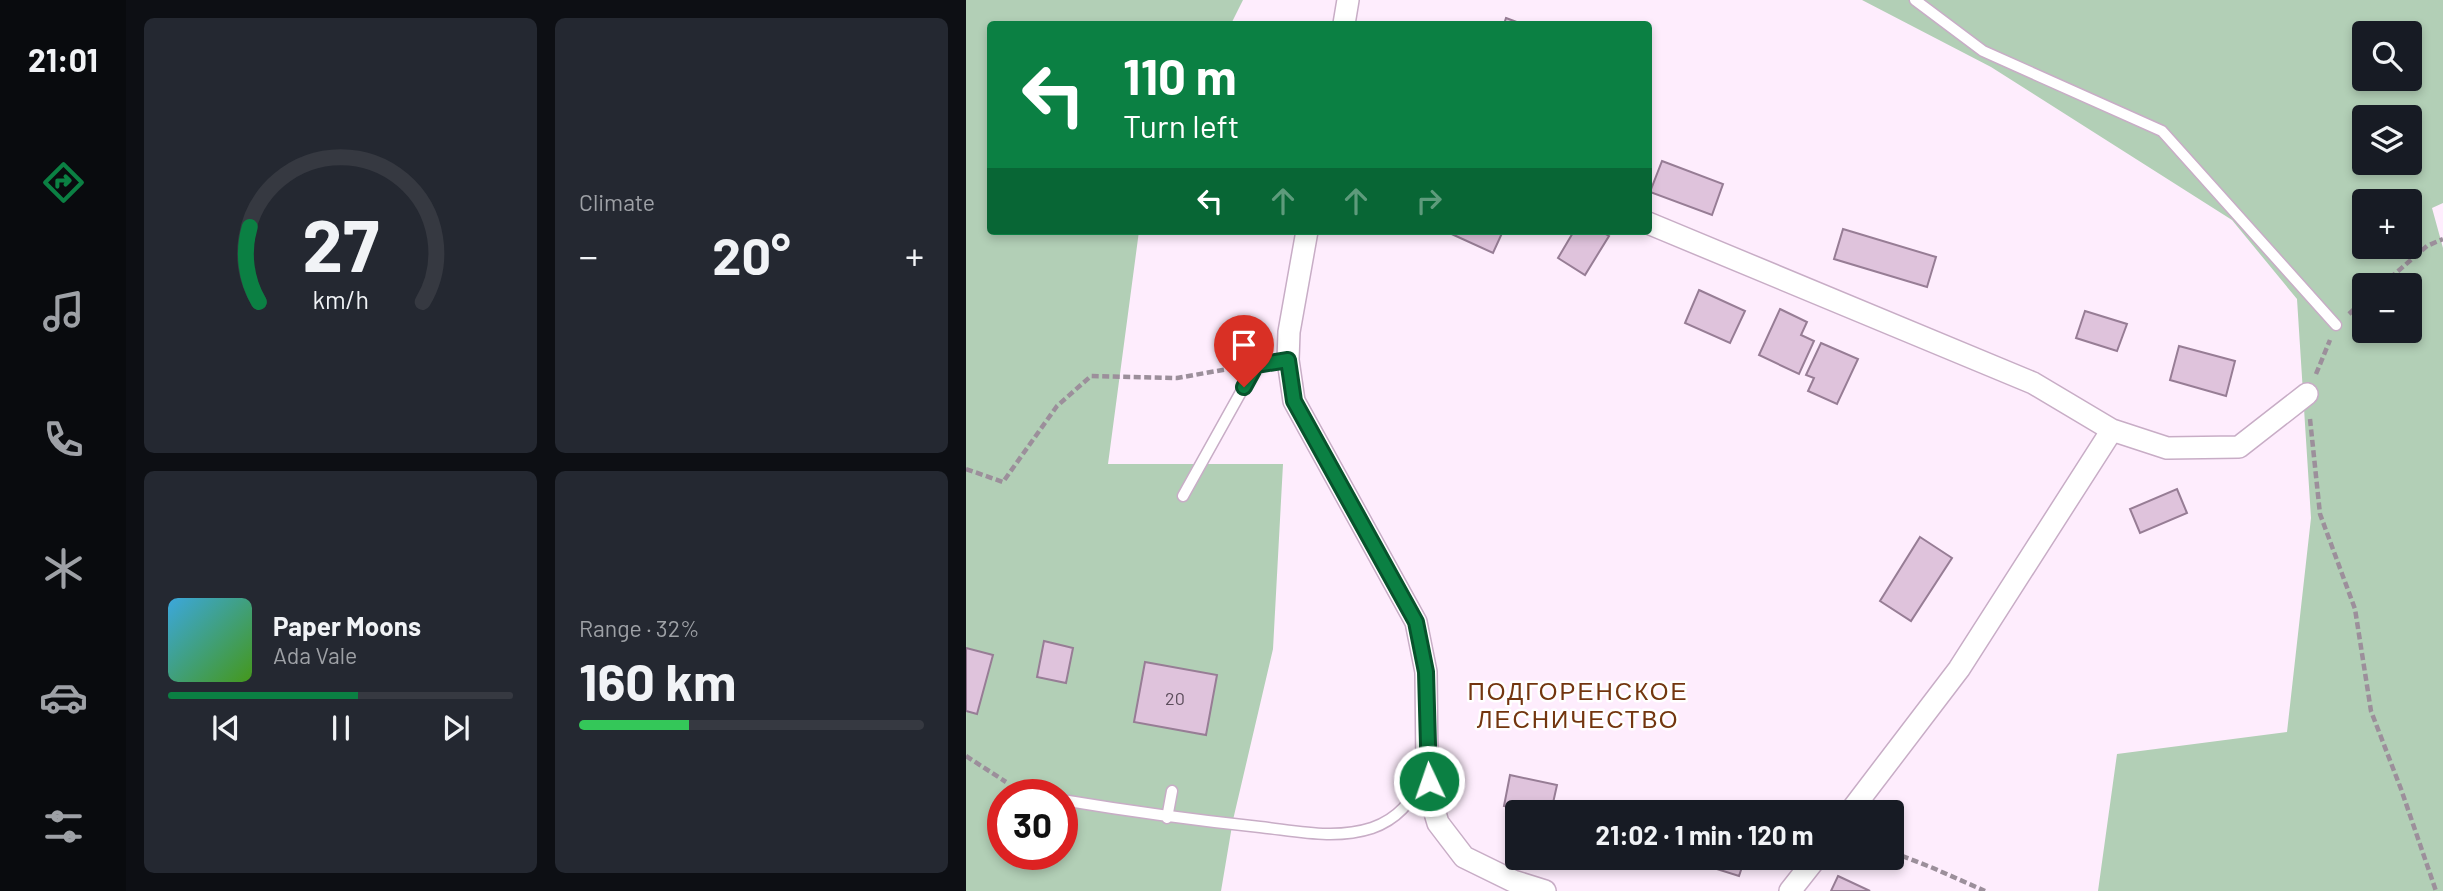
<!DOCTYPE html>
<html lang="en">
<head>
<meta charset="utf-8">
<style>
  :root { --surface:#171b24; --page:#242831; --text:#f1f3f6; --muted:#9ea1a6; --line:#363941; --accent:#0b8043 }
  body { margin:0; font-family:Barlow,sans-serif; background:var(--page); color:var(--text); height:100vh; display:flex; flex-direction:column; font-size:26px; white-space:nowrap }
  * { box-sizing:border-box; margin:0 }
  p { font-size:23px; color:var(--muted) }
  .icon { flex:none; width:38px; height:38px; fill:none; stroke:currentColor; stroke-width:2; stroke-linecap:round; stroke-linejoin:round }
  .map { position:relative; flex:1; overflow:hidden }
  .panel { display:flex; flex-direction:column; gap:18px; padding:18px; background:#0d0f14; width:840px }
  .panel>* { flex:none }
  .hud { position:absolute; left:21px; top:21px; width:665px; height:214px; border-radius:7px; box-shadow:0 4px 10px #0003; background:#0b8043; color:#fff; overflow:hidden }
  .buttons { position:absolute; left:1386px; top:21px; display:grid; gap:14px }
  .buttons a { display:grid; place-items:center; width:70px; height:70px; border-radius:7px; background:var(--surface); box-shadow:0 4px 10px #0003; font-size:35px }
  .speed { position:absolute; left:21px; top:779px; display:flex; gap:14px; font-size:35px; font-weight:700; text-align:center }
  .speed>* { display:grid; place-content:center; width:91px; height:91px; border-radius:50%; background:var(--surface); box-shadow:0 4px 10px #0003; line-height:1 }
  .speed .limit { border:10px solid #d22; background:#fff; color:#111 }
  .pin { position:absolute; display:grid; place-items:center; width:60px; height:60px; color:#fff; margin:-72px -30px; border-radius:50% 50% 50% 0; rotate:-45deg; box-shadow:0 0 7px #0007 }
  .pin .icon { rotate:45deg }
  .me { position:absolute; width:77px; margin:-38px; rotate:357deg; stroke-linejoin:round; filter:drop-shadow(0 0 5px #0008) }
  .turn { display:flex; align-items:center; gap:24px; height:147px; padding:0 21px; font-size:32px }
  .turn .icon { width:91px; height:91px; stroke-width:2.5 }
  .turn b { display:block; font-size:49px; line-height:60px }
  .lanes { display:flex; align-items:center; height:66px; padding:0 21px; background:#0003; justify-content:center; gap:35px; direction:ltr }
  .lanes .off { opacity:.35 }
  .big { font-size:52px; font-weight:700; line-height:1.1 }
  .panel .tile { flex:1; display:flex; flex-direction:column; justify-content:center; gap:10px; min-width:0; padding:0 24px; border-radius:10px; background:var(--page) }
  .panel .dial { align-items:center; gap:0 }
  .dial svg { height:182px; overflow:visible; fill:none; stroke:var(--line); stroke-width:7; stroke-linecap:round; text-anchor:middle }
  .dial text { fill:var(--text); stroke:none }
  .song { display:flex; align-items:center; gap:21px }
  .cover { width:84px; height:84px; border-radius:10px; background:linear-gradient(135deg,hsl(200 70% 55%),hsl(100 70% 35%)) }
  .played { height:7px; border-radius:4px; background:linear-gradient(90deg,var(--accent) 55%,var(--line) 55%) }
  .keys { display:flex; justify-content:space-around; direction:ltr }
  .heat { display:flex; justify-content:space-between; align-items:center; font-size:38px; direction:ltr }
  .charge { height:10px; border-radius:5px; background:linear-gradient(90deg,#34c759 32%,var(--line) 0) }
  .panel .tiles { flex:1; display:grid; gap:18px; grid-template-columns:repeat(2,1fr) }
  .trip { position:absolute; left:539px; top:800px; width:399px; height:70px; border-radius:7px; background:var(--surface); box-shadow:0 4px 10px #0003; font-weight:700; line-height:70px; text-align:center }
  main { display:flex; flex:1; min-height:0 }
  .tab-bar { display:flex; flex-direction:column; width:126px; justify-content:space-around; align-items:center; background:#090b0e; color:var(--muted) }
  .tab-bar .icon { width:49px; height:49px }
  .tab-bar .on { color:var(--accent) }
  .tab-bar b { font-size:32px; color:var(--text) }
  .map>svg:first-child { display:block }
  .green { fill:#b2cfb6; fill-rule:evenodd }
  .building { fill:#dfc3dc; stroke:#977d95; stroke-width:2 }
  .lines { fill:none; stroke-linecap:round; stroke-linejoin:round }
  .service-casing { stroke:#c8adc6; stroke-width:13 }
  .minor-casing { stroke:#c8adc6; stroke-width:24 }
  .path { stroke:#9c8f9b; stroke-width:4.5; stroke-dasharray:7 3.5; stroke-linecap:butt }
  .service { stroke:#fff; stroke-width:10 }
  .minor { stroke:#fff; stroke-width:21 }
  .route-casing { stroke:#07532c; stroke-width:18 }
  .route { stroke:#0b8043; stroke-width:12 }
  .labels { text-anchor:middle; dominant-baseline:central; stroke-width:5; stroke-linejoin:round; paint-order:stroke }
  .number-label { font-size:18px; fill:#5b4c5a }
  .quarter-label { font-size:24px; letter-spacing:2px; fill:#73350f; stroke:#fff }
</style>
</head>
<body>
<main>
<nav class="tab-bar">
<b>21:01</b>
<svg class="icon on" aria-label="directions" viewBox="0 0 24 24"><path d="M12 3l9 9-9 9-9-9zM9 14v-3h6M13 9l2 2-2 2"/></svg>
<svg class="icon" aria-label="music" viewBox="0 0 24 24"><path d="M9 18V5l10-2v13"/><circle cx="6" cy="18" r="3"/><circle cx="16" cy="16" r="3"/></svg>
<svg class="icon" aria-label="phone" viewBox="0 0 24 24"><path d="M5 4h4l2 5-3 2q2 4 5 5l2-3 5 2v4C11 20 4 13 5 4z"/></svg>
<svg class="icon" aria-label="climate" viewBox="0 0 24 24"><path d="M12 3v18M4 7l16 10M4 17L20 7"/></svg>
<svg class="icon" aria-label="car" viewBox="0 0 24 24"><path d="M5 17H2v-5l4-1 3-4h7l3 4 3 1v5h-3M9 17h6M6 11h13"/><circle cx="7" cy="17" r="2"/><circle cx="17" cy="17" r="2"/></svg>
<svg class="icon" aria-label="filters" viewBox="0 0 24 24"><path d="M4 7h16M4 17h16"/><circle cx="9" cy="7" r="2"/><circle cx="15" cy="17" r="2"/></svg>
</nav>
<section class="panel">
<div class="tiles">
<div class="tile dial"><svg viewBox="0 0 100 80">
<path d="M14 69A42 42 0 1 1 86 69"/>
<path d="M14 69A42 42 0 0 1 10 36" stroke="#0b8043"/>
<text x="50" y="56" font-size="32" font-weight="700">27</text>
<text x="50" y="72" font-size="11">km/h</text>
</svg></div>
<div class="tile"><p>Climate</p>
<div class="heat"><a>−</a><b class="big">20°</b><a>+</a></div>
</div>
<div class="tile">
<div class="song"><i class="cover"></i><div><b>Paper Moons</b><p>Ada Vale</p></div></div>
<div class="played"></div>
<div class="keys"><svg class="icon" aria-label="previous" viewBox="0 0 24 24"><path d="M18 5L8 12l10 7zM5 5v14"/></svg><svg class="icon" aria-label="pause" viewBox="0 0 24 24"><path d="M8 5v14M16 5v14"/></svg><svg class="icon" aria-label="next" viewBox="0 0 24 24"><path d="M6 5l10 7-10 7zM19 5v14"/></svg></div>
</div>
<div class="tile"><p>Range · 32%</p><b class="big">160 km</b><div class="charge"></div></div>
</div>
</section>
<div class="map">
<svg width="1477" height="891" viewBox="0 0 1477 891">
  <rect width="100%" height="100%" fill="#feedfd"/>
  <path class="green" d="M0 0H277L265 24H24V231H173L142 464H317L307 649 267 820 255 891H0ZM37 794H96V854H37Z
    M896 0H1477V203L1466 208 1477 248V891H1132L1151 754 1321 732 1345 518 1331 299 1266 220 1025 67ZM1398 33H1444V79H1398ZM1398 117H1444V163H1398ZM1398 201H1444V247H1398ZM1398 285H1444V331H1398Z"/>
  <path class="building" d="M540 18 556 24H538Z
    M696 161 757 184 746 215 684 192Z
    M877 229 970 257 961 287 868 259Z
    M479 231H537L527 253Z
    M608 231H634L643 236 619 275 592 258Z
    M733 290 779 311 764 343 719 323Z
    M814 309 841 322 835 335 848 341 833 374 793 355Z
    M1119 311 1161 324 1151 351 1110 338Z
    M855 343 892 359 871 404 842 391 848 378 840 375Z
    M1213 346 1269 361 1260 396 1204 380Z
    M1211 489 1221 513 1174 533 1164 509Z
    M954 537 986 558 945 621 914 601Z
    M78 641 107 648 100 683 71 677Z
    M0 648 27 655 11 714 0 711Z
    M179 662 251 675 240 735 168 722Z
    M544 775 591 785 585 812H566L538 806Z
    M716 858H779L773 876Z
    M872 876 904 891H865Z"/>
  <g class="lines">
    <defs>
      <path id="service" d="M949 0 1017 51 1196 131 1370 325
        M217 496 290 365 322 360
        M55 792 67 794
        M96 800C162 811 227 820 294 827 331 831 369 840 406 828 432 819 447 801 457 776
        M201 818 206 791"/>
      <path id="minor" d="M378 24 382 0
        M682 223 1067 383 1146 430 1201 448 1273 447 1341 394
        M341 231 323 332 322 360 328 401 450 622 460 672 461 767 464 796 472 823 498 857 547 881 579 891
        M884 812 993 669 1146 430
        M824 891 850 858"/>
    </defs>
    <use href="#service" class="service-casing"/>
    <use href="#minor" class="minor-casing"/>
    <path class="path" d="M1416 285 1461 246 1477 239
      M1383 314 1398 300
      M1350 374 1364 340
      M1344 419 1354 514 1389 609 1405 711 1435 789 1470 891
      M0 469 37 482 91 406 125 376 211 378 268 368
      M0 756 40 782
      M926 852 967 868 1019 891"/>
    <use href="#service" class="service"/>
    <use href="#minor" class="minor"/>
  </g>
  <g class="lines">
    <defs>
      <path id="route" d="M278 387 290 365 322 360 328 401 450 622 460 672 463 781"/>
    </defs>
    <use href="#route" class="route-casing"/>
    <use href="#route" class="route"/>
  </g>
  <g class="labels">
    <g class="number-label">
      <text x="209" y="698">20</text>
    </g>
    <g class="quarter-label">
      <text x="612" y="690">ПОДГОРЕНСКОЕ<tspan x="612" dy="28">ЛЕСНИЧЕСТВО</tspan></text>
    </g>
  </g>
</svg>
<div class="buttons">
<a><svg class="icon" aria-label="search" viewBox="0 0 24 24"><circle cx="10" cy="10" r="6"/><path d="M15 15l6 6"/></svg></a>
<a><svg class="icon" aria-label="layers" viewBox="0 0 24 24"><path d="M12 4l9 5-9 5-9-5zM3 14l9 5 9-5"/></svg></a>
<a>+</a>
<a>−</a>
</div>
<div class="speed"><div class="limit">30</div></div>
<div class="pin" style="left:278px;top:387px;background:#d93025"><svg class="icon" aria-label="arrive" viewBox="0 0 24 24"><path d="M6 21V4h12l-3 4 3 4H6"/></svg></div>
<svg class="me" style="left:463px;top:781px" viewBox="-20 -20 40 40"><circle r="17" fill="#0b8043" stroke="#fff" stroke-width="3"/><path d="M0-11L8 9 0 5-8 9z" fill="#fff"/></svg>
<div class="trip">21:02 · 1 min · 120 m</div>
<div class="hud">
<div class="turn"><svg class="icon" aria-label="left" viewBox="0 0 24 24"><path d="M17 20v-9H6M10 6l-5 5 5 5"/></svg><div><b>110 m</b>Turn left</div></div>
<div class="lanes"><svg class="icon" aria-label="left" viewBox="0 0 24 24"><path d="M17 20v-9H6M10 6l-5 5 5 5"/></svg><svg class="icon off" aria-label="ahead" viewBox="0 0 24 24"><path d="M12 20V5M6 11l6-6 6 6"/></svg><svg class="icon off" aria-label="ahead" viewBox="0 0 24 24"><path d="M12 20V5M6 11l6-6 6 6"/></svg><svg class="icon off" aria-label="right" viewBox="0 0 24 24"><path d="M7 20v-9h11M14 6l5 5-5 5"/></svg></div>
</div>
</div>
</main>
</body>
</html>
